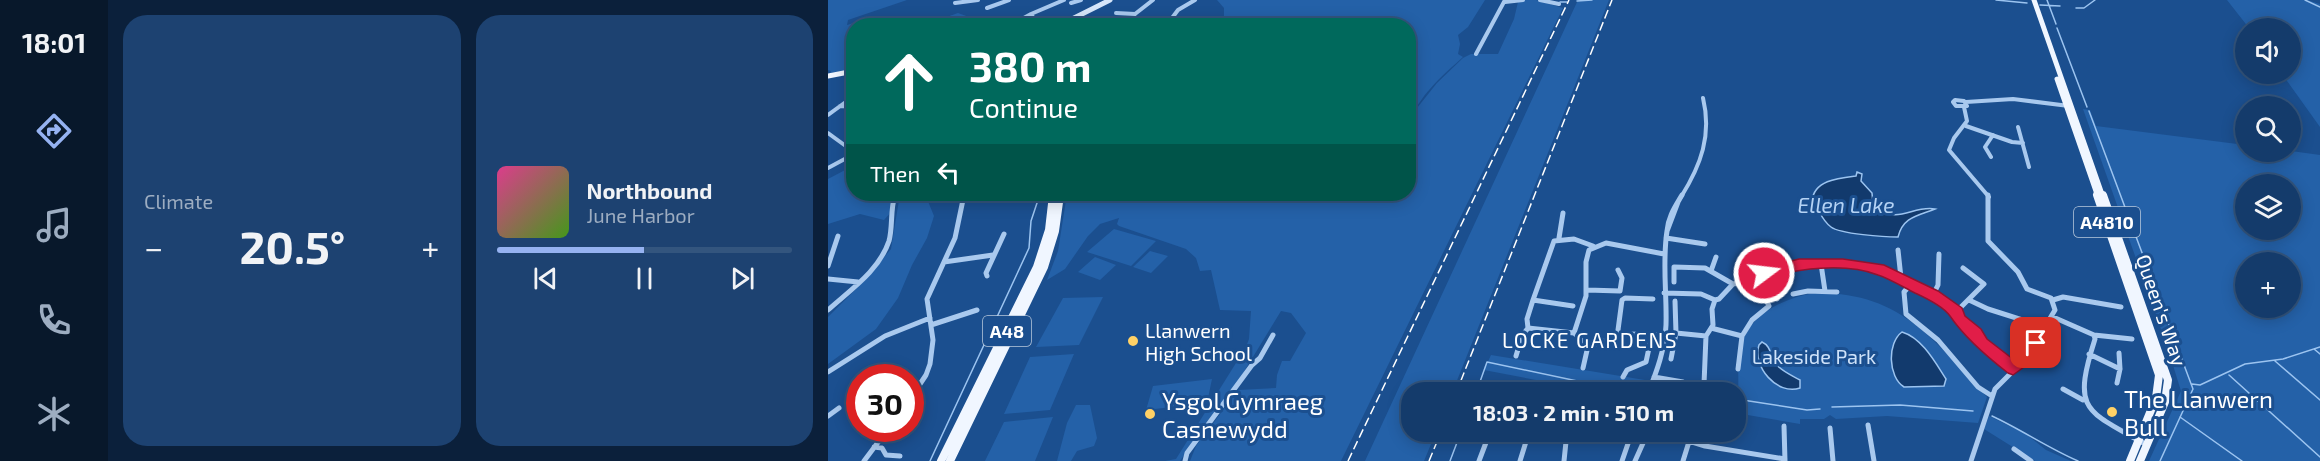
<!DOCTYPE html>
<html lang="en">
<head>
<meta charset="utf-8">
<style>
  :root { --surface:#143b6b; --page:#1d4271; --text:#f1f3f6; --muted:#9dadc1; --line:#33557e; --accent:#95b2f1 }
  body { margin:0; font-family:"Exo 2",sans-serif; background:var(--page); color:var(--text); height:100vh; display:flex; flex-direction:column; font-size:22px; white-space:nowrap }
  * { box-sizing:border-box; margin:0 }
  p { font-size:20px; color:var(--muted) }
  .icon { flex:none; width:33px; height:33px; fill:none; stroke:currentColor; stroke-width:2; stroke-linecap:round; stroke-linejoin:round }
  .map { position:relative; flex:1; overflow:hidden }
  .panel { display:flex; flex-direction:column; gap:15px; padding:15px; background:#0b203b; width:720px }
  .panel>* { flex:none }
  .hud { position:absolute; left:18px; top:18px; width:570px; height:183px; border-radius:24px; box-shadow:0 3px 15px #0003,0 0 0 2px var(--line); background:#00695c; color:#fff; overflow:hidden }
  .controls { position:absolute; left:1407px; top:18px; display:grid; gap:12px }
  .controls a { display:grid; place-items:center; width:66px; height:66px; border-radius:50%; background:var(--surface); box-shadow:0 3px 15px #0003,0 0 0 2px var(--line); font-size:30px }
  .speed { position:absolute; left:18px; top:364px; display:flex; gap:12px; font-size:30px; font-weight:700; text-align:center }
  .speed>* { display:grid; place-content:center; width:78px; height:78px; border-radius:50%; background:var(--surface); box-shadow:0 3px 15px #0003,0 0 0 2px var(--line); line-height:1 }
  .speed .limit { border:9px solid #d22; background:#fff; color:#111 }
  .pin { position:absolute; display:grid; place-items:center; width:51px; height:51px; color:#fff; margin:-26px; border-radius:12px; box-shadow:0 3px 9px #0006 }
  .me { position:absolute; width:66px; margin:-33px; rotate:75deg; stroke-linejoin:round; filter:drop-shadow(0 0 4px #0008) }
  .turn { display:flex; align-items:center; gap:21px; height:126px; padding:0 24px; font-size:27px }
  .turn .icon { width:78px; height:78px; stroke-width:2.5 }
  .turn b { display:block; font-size:42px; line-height:51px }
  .then { display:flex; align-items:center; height:57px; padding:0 24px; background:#0003; gap:12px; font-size:22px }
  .big { font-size:45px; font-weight:700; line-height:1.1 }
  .panel .tile { flex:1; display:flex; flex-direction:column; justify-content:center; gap:9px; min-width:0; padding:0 21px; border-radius:24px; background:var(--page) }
  .song { display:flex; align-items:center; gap:18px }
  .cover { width:72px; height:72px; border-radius:9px; background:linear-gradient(135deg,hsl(330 70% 55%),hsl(100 70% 35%)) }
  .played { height:6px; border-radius:3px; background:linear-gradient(90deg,var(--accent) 50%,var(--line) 50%) }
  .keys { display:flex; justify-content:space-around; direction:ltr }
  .heat { display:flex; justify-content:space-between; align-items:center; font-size:33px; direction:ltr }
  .panel .tiles { flex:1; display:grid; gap:15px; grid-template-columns:repeat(2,1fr) }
  .trip { position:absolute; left:573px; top:382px; width:345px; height:60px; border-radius:24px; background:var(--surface); box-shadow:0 3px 15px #0003,0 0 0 2px var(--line); font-weight:700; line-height:60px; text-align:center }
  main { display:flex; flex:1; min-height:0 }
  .menu { display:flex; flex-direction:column; width:108px; justify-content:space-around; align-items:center; background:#08182b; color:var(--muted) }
  .menu .icon { width:42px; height:42px }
  .menu .on { color:var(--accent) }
  .menu b { font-size:27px; color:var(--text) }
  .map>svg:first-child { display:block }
  .green { fill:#2461a8; fill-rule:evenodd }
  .water { fill:#123a6d; stroke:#9cc4f0; stroke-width:1.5 }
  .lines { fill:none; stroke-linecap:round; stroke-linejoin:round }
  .stream { stroke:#9cc4f0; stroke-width:1.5 }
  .street-far1 { stroke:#a9c9ee; stroke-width:4 }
  .street { stroke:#a9c9ee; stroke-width:5 }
  .secondary { stroke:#d6e6fa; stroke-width:5 }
  .primary-far1 { stroke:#f0f6ff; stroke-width:5 }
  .primary { stroke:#f0f6ff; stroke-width:8 }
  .rail { stroke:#fff; stroke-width:1.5; stroke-dasharray:9 4; stroke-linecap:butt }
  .route { fill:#e11d48; stroke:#92132f; stroke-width:1.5 }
  .poi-dot { fill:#ffd166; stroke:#1b4f8f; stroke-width:2 }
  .labels { text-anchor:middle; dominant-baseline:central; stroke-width:6; stroke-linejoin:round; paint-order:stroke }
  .shield { fill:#1b4f8f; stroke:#bbcadd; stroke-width:1.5 }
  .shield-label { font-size:18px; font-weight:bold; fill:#fff }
  .street-label { font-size:20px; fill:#fff; stroke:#1b4f8f }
  .poi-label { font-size:20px; fill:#fff; stroke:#1b4f8f; text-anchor:start }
  .park-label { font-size:20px; fill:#cfe3fa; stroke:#1b4f8f }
  .water-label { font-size:21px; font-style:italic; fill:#b5d3f5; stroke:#1b4f8f }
  .neighbourhood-label { font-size:21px; letter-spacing:1.5px; fill:#fff; stroke:#1b4f8f }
  .near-poi-label { font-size:24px; fill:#fff; stroke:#1b4f8f; text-anchor:start }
</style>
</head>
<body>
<main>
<nav class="menu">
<b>18:01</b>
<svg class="icon on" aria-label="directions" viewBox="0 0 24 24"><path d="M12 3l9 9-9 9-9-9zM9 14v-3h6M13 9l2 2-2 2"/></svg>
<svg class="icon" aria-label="music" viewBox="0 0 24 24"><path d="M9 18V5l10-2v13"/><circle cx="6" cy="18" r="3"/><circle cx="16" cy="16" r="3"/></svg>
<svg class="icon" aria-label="phone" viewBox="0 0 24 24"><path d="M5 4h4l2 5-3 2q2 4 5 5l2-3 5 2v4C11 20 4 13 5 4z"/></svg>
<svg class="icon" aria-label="climate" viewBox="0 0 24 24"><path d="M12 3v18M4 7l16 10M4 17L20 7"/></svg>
</nav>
<section class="panel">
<div class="tiles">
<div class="tile"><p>Climate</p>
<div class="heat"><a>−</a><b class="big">20.5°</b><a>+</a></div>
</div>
<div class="tile">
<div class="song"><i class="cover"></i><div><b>Northbound</b><p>June Harbor</p></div></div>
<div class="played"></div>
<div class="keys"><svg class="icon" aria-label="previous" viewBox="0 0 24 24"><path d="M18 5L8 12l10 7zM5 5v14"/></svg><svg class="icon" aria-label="pause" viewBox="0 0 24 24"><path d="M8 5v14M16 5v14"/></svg><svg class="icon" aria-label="next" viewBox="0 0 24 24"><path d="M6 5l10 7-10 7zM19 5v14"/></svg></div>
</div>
</div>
</section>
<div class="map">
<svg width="1492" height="461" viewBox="0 0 1492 461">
  <rect width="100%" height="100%" fill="#1b4f8f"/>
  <path class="green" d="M0 0H79L20 20 19 25 29 22 32 25 26 26 25 69 2 73 3 71 0 70Z
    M389 0H657L640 27 630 35 632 44 630 54 635 57C613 77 591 95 581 124L580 26 405 25 396 16V8Z
    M697 0H708L735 8 513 461H362L368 446 410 390 448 388 449 375 454 361H462L478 333 463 313 453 311 409 383 377 424 352 461H337L348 459 418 347 421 339 423 311 392 310 383 270 372 271 368 258 358 249 291 226 289 224 291 218 272 224 260 236 237 269 219 280 230 251 239 194H580L581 136 589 108 609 83 635 58 643 54H670L686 19 690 2Z
    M750 0H781L624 393H584V432H608L596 461H537Z
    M1399 0H1479L1492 4V127L1454 74H1462V28H1421Z
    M130 13 152 21 154 25H112L110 20Z
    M1255 109 1262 110 1268 126 1417 145 1418 152 1463 151 1492 155V461H1321L1353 391 1339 346ZM1418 184H1462V230H1418ZM1418 262H1462V308H1418Z
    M19 169H25L26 194H68L65 210 56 220 32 214 0 224V179Z
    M72 194H97L106 216 99 238 84 265 70 298 48 329 0 364V317L36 281 63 249Z
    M286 229 328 241 303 266 259 252Z
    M322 251 340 256 323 273 305 267Z
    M267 257 288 265 272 280 250 272Z
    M988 293C1074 292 1106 341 1159 397L1150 423 1059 416 1008 419 1002 415 996 419H972V424L908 413V393H829L832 385 847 384 910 392C911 378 909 363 912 349 919 315 957 297 988 293Z
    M275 297 251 345 208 347 235 298Z
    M246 354 222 410 176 414 202 357Z
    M663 355 817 380 813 393H776L656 370Z
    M384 379 379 403 318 410 325 386Z
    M248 405H262L269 438 266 446 249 451 243 461H229L239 423Z
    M1161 416 1198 434 1218 450 1243 461H1207L1156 429Z
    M225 417 207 461H157L176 422Z"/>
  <path class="water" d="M1029 172 1034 174 1033 181 1044 193 1045 204C1069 227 1083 205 1107 209 1089 216 1075 217 1070 237 1057 237 1012 234 1003 227 992 219 991 207 984 201 986 180 1011 178 1028 176Z
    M1074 332C1094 338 1107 362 1118 379L1116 386 1076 387C1060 377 1059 343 1074 332Z
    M934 342C943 346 942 355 947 363 953 371 963 375 972 380V388C949 396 924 366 931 345Z"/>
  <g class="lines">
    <path class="stream" d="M1168 0 1199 3
      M1219 0 1228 24
      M1477 0 1492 7
      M749 1 764 0
      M732 2H739
      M1212 5 1232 6
      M1248 8H1256L1267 0
      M1229 28 1259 107
      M1261 111 1365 389 1332 461
      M1486 349 1492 354
      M1447 361 1492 400
      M1401 375 1492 457
      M1364 384 1372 385 1417 364 1455 359 1492 347
      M648 393 659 362 754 382 812 389
      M908 399 979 410 992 409
      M1004 407 1072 405 1145 411
      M1164 416C1194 430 1220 448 1250 461
      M1352 417 1414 461
      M102 461 201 248 203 221 212 194
      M622 461 633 432"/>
    <path class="street-far1" d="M712 0 731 4
      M677 2 695 0
      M127 3 150 0
      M243 3 253 0
      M159 8 181 0
      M288 13 307 14
      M207 20 203 14 236 0
      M239 20 243 26
      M181 26 203 14
      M298 26 307 14 325 0
      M338 26 350 10 367 0
      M648 54 677 0
      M1127 100 1136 101 1139 106H1128L1125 102Z
      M1138 102 1185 99 1241 106
      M12 106 26 107
      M1136 107 1139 121 1126 138 1121 150 1161 197
      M0 115 26 96
      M1138 126 1184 142 1195 143
      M1190 127 1201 167
      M0 133 26 152
      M1163 157 1157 147 1165 135
      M0 168 26 154
      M181 194V197
      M136 196 146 194
      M67 197 68 194
      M135 197 136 194
      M853 197C873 165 884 135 875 98"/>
    <path class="street" d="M181 195V199
      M136 196 140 195
      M850 202 839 231C840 217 847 207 854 195
      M731 238 735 213
      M838 238 877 244
      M1070 250 1073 278
      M836 254 778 243 761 250 758 262V296L746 333 760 346 800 334 837 335
      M116 262 165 255
      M993 264 997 291
      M0 266 10 236
      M883 271 888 257
      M938 271 949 299
      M159 276 158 273 176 234
      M0 279 30 282
      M846 282V267L877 268 905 284
      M1082 285 1076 292 1078 314 1110 340 1150 387 1164 396
      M759 290 792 291 794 278 790 270
      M836 293 873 294 887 300
      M965 294 980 291 1009 292
      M1105 295 1110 285 1111 254
      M705 300 726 241 746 239 765 246
      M1141 300 1160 309 1217 327
      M1225 300 1235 297 1293 307
      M0 310C22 290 51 271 61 241 65 226 62 210 67 195
      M1128 312 1156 284 1135 268
      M1225 317 1266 335 1304 339
      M103 325 149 310
      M700 328 746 333
      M883 328 914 336 910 369
      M848 333 878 336
      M792 335 790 330 794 300 797 298 825 299
      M1266 335 1267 339C1244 411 1257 410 1317 444
      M914 336 924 320 941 306 929 280
      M1261 354 1292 369
      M688 356 694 336 700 328 699 319 705 300 745 306
      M843 359 848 333 847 301
      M755 368 760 346
      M0 372 57 336 102 318
      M795 377 799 370 818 362 824 334
      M826 377 855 382
      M866 383 900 387
      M1289 383 1292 369 1291 353
      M876 384 878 336 885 325 884 309 887 300 891 299 905 284 927 281 941 270 968 264H1015L1050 269 1105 295 1128 312 1130 319 1148 334 1154 343 1185 369
      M1235 389 1255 400
      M720 393 721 389
      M820 393C829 371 837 349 838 325 839 293 834 263 839 231
      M82 399 98 375 102 364 105 340 99 299 127 238 136 195
      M0 416 11 408
      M1040 425 1046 461
      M956 426 957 461
      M1002 428 1005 461
      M761 432H783
      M792 432 802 435
      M861 441 877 446 957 459
      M46 447 54 448 58 455 72 456
      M1186 449 1203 461
      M36 461 60 429
      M357 461 359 453 424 365 432 358 445 335
      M651 461 662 432
      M692 461 701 432
      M736 461 739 432
      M794 461 804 432
      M807 461 820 432
      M855 461 864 432
      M1143 461 1167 389 1198 358 1227 310 1223 298 1199 289 1190 272 1160 241V195"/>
    <path class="secondary" d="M186 26 207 20H242L282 0"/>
    <path class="primary-far1" d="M1206 0 1275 197
      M0 76 26 71
      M1229 79 1270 197
      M225 197V194
      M232 197V194"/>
    <path class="primary" d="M1269 195 1331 375 1328 398 1302 461
      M1275 195 1340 380 1337 402 1312 461
      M113 461 209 267 221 230 225 195
      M122 461 216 267 227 231 232 195"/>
    <path class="rail" d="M628 393 784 0
      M520 461 741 0
      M601 461 613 432"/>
  </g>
  <path class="route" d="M971 259H1015L1056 265 1110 291 1134 308 1137 316 1153 329 1159 339 1185 359C1194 351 1199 334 1213 338L1215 343 1203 362 1185 375 1180 373C1158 356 1137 338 1122 316 1115 306 1098 298 1087 293 1075 287 1062 279 1050 275 1016 262 969 269 936 278L929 273 931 269Z"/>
  <g class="poi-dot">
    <circle cx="305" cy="341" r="6"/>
    <circle cx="1284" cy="412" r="6"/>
    <circle cx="322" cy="414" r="6"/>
  </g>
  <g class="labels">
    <g class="shield">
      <rect x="1246" y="207" width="66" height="30" rx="4.5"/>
      <rect x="155" y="316" width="48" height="30" rx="4.5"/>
    </g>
    <g class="shield-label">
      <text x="1279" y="222">A4810</text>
      <text x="179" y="331">A48</text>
    </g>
    <g class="street-label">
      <text transform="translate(1334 310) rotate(71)">Queen's Way</text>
    </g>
    <g class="poi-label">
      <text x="317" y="330">Llanwern<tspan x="317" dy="23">High School</tspan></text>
    </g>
    <g class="park-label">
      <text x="986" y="356">Lakeside Park</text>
    </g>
    <g class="water-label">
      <text x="1018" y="204">Ellen Lake</text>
    </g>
    <g class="neighbourhood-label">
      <text x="762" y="339">LOCKE GARDENS</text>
    </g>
    <g class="near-poi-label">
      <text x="1296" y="398">The Llanwern<tspan x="1296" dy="28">Bull</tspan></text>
      <text x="334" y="400">Ysgol Gymraeg<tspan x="334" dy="28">Casnewydd</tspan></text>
    </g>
  </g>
</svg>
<div class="controls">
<a><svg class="icon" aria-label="sound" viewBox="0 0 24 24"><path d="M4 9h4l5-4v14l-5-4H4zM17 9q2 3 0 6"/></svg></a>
<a><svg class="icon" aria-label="search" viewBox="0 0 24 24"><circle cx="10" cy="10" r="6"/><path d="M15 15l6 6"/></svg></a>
<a><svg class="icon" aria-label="layers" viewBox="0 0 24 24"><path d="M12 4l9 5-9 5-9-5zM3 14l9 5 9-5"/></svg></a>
<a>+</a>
</div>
<div class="speed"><div class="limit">30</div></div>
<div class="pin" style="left:1208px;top:343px;background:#d93025"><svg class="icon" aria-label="arrive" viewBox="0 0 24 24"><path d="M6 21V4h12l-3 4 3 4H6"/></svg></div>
<svg class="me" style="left:936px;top:273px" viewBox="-20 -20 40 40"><circle r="17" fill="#e11d48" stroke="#fff" stroke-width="3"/><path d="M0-11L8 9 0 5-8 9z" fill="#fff"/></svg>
<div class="trip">18:03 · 2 min · 510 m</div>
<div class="hud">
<div class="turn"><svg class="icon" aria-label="ahead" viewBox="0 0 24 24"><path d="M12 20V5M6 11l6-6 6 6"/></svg><div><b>380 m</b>Continue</div></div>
<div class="then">Then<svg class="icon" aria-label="left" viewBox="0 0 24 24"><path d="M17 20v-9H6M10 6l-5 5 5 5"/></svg></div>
</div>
</div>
</main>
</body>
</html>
